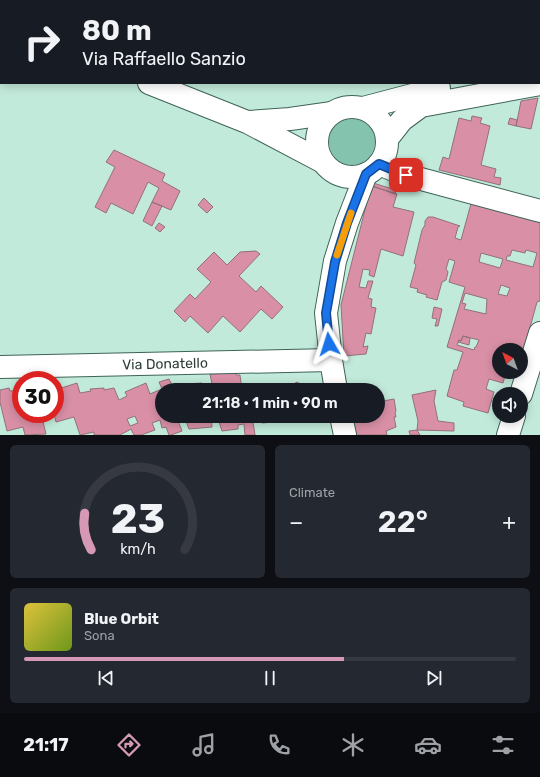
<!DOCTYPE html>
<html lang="en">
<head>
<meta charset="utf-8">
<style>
  :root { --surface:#171b24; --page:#242831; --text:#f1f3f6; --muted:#9ea1a6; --line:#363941; --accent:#d699b5 }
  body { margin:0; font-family:Rubik,sans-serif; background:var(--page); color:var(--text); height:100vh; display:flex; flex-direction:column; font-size:15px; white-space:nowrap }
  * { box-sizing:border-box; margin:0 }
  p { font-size:13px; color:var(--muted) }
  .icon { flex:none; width:22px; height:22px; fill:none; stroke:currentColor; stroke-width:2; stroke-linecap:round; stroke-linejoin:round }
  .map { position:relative; height:435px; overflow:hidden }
  .side { display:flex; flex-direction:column; gap:10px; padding:10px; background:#0d0f14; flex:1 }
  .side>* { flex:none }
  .top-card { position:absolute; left:0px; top:0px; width:540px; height:84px; box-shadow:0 2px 10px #0003; background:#171b24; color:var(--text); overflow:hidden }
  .needle { width:26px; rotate:319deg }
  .fabs { position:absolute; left:492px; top:343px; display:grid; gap:8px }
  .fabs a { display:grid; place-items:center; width:36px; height:36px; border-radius:50%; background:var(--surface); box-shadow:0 2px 10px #0003; font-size:20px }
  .speed { position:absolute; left:12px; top:371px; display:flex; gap:8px; font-size:20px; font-weight:700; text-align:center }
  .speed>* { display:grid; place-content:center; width:52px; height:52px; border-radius:50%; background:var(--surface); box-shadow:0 2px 10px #0003; line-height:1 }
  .speed .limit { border:6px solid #d22; background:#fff; color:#111 }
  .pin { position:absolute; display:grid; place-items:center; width:34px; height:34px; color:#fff; margin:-17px; border-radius:8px; box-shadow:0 2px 6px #0006 }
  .me { position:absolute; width:44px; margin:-22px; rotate:354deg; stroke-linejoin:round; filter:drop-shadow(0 0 3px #0008) }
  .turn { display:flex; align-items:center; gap:14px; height:84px; padding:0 16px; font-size:18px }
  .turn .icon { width:52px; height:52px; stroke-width:2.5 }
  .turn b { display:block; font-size:28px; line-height:34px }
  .big { font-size:30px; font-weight:600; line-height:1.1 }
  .side .card { flex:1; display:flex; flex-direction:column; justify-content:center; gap:6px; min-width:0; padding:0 14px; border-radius:6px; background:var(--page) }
  .side .dial { align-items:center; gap:0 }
  .dial svg { height:104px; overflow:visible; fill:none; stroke:var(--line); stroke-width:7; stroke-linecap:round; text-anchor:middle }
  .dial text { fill:var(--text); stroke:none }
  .song { display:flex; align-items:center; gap:12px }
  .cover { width:48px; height:48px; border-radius:6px; background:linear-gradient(135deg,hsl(50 70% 55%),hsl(80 70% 35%)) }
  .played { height:4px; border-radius:2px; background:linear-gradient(90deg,var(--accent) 65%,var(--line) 65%) }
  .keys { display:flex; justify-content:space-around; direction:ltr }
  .heat { display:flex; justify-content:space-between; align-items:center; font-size:22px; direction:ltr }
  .side .tiles { flex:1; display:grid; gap:10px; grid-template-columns:1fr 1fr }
  .card:last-child { grid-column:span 2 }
  .trip { position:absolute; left:155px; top:383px; width:230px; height:40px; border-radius:20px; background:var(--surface); box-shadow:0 2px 10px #0003; font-weight:600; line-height:40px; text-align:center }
  .tabs { display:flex; height:64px; justify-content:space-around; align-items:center; background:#090b0e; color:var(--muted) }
  .tabs .icon { width:28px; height:28px }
  .tabs .selected { color:var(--accent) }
  .tabs b { font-size:18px; color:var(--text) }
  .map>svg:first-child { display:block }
  .green { fill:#84c4ae }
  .building { fill:#d990a6; stroke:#937079; fill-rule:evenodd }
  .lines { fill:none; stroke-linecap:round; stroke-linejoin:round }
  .minor-casing { stroke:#3e6357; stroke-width:24 }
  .minor { stroke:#fff; stroke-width:22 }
  .route-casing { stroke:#114b97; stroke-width:10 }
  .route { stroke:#1a73e8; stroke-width:7 }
  .slow { stroke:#f59e0b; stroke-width:7 }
  .labels { text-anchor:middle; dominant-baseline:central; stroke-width:3; stroke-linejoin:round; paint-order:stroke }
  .street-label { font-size:14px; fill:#2c3d37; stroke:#cff8e8 }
</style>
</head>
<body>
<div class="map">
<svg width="540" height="435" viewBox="0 0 540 435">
  <rect width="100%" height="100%" fill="#c2eadb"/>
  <path class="green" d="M329 142a23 23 0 1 1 46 0a23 23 0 1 1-46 0Z"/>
  <path class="building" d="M538 98 531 129 516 126 521 101Z
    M472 116 482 118 480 123 490 126 481 165 496 169 494 177 501 178 500 185 439 170 443 157 449 159 459 118 471 121Z
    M510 118 517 120 516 126 508 124Z
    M114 150 165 174 162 181 180 191 171 210 152 202 159 188 148 182 133 214 111 203 106 213 95 207 115 167 106 162Z
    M373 183 396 190 395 194 373 186Z
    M371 186 397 194 393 207 414 212 403 256 381 249 374 277 369 275 370 270 363 269 359 287 366 288 368 281H373L368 298 372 299 371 307 376 308 371 334 366 333 363 347 368 346 366 354 344 356 341 305Z
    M204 198 213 207 207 213 198 205Z
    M472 200 540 218V301L537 302 521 360V350H499V372H506L503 383 489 379 486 389 494 392 488 413 463 406 464 402 447 396 454 370H457L463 352 447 347 465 287 449 282 455 261 449 259 446 269 448 272 446 280 442 282 437 300 426 297 427 295 417 292 418 289 410 287 416 265 414 263 416 255 422 230 425 225V221L428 217H433L460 226 458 227 455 238 461 240ZM512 250 525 253 526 250 537 253 533 267 506 260 507 256H510ZM481 253 503 259 500 268 479 262ZM501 285 510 288 507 296 498 294ZM465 293 487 299 486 314 464 309 466 304 462 303ZM463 336 479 340 476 347H475L474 350 457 345 459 340 461 341Z
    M152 202 162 206 152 226 143 221Z
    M159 223 165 227 160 232 155 228Z
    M256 251 260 254 239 276 256 292 261 286 283 307 272 319 261 309 240 332 223 316 208 333 190 316 185 322 174 311 190 294 195 299 211 282 197 269 214 252 227 265 240 252Z
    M434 307 442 309 438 326H435L437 319 432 318Z
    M463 336 470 338 469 345 458 342 459 340 461 341Z
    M236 373V375H240L242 390H162V416H178L177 418 182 431 171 435H169L166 427 162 428 160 420 152 423 155 430 141 435H134L131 429 120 435H94V432L80 435 74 417 56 422 54 414H55V390L77 383 80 393 91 391 90 389 104 388V390L114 388 119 400 127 396 125 392 146 383 150 394 162 389 159 382 169 379 172 385 202 383V390L213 389 210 374ZM135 416 138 423 130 426 127 419Z
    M296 382 309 387 308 390H287L293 389Z
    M9 388 10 391 21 390V414H41L46 434 25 435 23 427 7 431 0 402V390Z
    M436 390 434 401 438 421 454 423V431L417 430 418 421 412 395Z
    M394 399 396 411 395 412 396 417H394L396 427 386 431 387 435H353L351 416H378V402Z
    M184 416H211L212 427 189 429Z
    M221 416H249L250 423 253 422 255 435H245L244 424 238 425V429L222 431 219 422H222Z
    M261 416H292V417L285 418V421L262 423Z
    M417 430 420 435H410L409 431Z"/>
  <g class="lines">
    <defs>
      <g id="minor">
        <path d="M26 0 27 1"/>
        <path d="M457 1V0"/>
        <path d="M149 83 247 122 323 162"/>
        <circle cx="352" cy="142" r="35"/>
        <path d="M363 108 439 88"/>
        <path d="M249 122 290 119 332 113"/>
        <path d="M387 139 402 120 421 106 540 84"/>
        <path d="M379 164 406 175 540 211"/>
        <path id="s1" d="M0 367 331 360"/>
        <path d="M336 390 331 360 326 313 335 261 347 223 366 174"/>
        <path d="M521 394 540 333"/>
        <path d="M341 416 345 435"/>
        <path d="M508 435 514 416"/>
      </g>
    </defs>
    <use href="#minor" class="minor-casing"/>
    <use href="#minor" class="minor"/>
  </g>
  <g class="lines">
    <defs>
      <path id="route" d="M329 344 326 313 335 262 347 223 366 174 379 164 406 175"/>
    </defs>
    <use href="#route" class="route-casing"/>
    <use href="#route" class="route"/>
    <path class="slow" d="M337 255 351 213"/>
  </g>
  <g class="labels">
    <g class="street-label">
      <text stroke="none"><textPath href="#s1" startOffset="165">Via Donatello</textPath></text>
    </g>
  </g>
</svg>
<div class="fabs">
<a><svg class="needle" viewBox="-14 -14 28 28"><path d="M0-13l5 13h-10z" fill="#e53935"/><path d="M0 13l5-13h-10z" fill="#9ea1a6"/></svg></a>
<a><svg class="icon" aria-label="sound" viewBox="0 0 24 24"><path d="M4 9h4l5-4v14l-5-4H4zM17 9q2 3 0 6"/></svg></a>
</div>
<div class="speed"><div class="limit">30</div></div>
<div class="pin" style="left:406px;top:175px;background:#d93025"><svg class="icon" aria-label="arrive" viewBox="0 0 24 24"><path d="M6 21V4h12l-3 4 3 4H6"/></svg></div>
<svg class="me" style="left:329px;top:344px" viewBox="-20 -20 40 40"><path d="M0-17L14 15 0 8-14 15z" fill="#1a73e8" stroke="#fff" stroke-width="4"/></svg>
<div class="trip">21:18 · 1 min · 90 m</div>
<div class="top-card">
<div class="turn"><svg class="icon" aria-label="right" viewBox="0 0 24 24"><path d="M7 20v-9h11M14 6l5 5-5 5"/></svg><div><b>80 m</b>Via Raffaello Sanzio</div></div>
</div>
</div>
<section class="side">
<div class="tiles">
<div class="card dial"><svg viewBox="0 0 100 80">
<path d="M14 69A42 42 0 1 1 86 69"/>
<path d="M14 69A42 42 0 0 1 9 41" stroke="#d699b5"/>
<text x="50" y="56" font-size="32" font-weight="700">23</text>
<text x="50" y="72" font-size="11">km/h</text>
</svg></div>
<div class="card"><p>Climate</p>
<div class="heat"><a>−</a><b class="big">22°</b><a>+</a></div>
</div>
<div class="card">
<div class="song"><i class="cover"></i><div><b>Blue Orbit</b><p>Sona</p></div></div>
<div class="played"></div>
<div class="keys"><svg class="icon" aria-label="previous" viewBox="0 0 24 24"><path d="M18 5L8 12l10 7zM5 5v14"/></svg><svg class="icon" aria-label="pause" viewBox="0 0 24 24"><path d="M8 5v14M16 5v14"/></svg><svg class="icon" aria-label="next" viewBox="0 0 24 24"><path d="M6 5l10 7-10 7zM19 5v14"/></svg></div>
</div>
</div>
</section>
<nav class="tabs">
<b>21:17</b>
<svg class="icon selected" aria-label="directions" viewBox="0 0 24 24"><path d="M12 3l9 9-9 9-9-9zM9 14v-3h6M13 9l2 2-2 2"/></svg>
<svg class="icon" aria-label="music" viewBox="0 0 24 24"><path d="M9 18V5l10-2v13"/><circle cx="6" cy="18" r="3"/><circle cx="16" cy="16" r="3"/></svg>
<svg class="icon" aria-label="phone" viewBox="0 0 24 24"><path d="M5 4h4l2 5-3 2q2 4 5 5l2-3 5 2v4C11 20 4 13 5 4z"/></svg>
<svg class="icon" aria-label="climate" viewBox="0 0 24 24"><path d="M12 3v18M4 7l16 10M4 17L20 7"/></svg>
<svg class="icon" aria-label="car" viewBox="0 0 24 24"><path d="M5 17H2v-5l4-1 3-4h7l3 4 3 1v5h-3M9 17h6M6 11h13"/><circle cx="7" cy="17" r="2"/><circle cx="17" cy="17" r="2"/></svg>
<svg class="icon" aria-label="filters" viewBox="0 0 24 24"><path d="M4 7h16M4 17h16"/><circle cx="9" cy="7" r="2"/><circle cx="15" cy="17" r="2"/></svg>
</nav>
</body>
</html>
